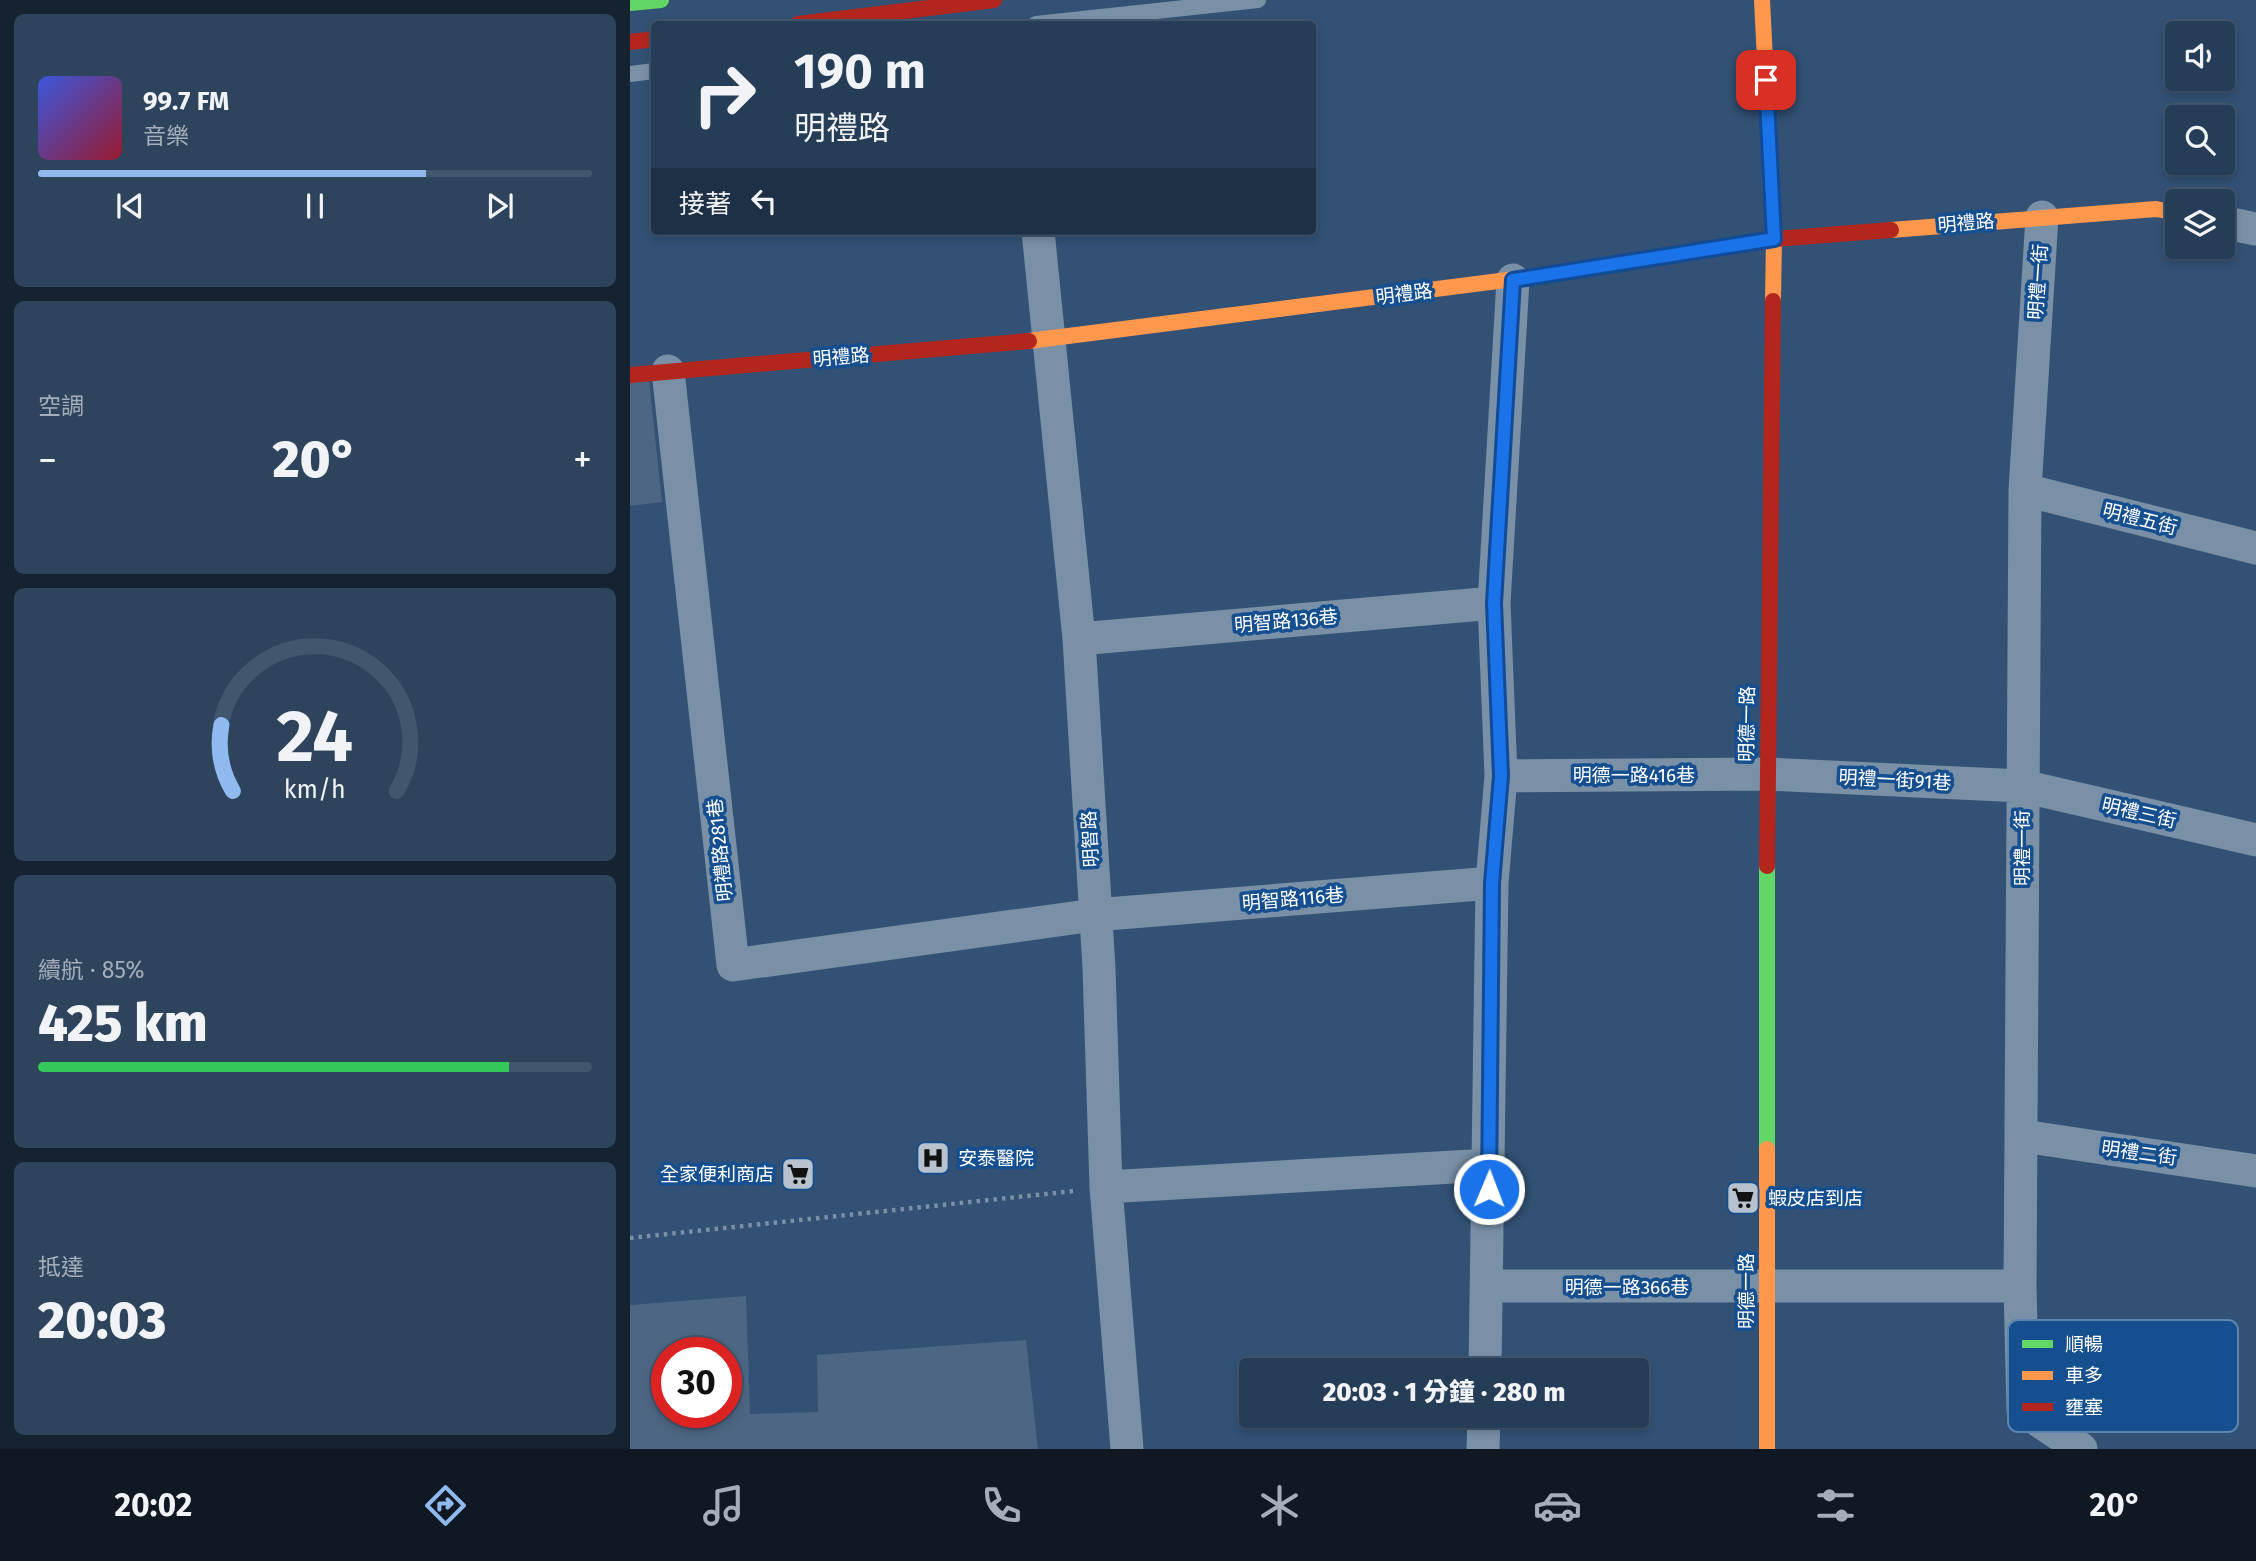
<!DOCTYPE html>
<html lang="zh-TW">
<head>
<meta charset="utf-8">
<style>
  :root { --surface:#263d57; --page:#2e445d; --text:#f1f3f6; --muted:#a4aeba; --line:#42566d; --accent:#90b9f0 }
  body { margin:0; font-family:"Fira Sans","Noto Sans TC",sans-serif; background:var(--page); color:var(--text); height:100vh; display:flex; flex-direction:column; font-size:26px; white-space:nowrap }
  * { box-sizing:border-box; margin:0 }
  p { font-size:23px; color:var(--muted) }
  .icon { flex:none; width:38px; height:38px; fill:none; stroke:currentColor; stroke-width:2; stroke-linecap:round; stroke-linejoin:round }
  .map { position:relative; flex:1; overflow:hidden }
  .drawer { display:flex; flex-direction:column; gap:14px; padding:14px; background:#152230; width:630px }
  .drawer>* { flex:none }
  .top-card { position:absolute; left:21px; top:21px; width:665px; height:214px; border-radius:7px; box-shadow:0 4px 10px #0003,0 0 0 2px var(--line); background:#263d57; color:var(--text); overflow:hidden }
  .fabs { position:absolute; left:1535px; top:21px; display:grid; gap:14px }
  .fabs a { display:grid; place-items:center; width:70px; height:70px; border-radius:7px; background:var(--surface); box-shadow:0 4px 10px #0003,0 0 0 2px var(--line); font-size:35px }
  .speed { position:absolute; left:21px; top:1337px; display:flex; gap:14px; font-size:35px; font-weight:700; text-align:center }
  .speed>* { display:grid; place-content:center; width:91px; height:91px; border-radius:50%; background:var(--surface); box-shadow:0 4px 10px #0003,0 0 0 2px var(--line); line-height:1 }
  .speed .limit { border:10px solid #d22; background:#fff; color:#111 }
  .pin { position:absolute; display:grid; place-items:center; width:60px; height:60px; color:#fff; margin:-30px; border-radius:14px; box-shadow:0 4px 10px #0006 }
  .me { position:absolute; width:77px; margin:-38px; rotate:1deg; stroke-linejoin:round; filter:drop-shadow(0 0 5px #0008) }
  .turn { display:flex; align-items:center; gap:24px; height:147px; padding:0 28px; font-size:32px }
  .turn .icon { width:91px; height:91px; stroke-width:2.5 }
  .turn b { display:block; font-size:49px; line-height:60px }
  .then { display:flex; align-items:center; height:66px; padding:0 28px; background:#0003; gap:14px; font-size:26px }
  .big { font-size:52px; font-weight:800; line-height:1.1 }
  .drawer .widget { flex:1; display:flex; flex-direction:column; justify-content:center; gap:10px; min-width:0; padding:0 24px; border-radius:10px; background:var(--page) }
  .drawer .dial { align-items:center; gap:0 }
  .dial svg { height:182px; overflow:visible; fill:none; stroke:var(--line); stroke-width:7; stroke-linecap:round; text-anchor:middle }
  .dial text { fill:var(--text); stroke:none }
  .song { display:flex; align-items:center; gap:21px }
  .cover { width:84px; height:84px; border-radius:10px; background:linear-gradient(135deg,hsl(230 70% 55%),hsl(350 70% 35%)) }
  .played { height:7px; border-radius:4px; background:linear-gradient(90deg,var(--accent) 70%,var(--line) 70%) }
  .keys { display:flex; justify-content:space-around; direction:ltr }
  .heat { display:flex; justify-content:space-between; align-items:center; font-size:38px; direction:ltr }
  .charge { height:10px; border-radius:5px; background:linear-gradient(90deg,#34c759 85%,var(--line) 0) }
  .trip { position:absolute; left:609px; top:1358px; width:410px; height:70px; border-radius:7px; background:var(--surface); box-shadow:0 4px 10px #0003,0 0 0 2px var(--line); font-weight:800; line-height:70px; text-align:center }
  .menu { display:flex; height:112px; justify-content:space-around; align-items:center; background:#0f1823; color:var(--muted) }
  .menu .icon { width:49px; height:49px }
  .menu .selected { color:var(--accent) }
  .menu b { font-size:32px; color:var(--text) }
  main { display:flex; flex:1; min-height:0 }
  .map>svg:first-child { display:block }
  .building { fill:#4d6683; fill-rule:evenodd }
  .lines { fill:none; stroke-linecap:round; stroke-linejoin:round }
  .path { stroke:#7990a7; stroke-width:4.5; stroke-dasharray:3.5 5; stroke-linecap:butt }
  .lane { stroke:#7990a7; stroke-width:16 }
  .street { stroke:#7990a7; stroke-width:33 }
  .fast { stroke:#63d668; stroke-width:16 }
  .slow { stroke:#ff974d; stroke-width:16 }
  .jam { stroke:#b3261e; stroke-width:16 }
  .route-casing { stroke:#114b97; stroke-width:18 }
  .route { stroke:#1a73e8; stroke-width:12 }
  .labels { text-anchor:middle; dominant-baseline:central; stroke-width:7; stroke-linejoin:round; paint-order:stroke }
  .street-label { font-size:19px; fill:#fff; stroke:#164f90 }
  .poi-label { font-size:19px; fill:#fff; stroke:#164f90; text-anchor:start }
  .key { fill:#164f90; stroke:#5c84b1; stroke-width:2 }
  .key-label { font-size:19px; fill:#fff }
</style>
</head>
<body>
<main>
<section class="drawer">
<div class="widget">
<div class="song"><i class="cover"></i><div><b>99.7 FM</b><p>音樂</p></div></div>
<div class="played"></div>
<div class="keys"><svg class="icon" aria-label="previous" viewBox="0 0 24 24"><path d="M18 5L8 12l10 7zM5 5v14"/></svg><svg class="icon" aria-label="pause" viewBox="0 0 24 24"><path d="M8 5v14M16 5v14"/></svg><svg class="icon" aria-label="next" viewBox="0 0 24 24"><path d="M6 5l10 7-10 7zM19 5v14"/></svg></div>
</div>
<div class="widget"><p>空調</p>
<div class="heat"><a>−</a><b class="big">20°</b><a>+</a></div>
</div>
<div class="widget dial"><svg viewBox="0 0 100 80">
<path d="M14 69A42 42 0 1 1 86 69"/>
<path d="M14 69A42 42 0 0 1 9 40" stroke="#90b9f0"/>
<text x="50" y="56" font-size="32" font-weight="700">24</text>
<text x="50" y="72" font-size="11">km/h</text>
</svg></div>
<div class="widget"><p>續航 · 85%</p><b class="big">425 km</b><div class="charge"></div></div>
<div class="widget"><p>抵達</p><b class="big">20:03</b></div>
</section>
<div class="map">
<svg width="1626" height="1449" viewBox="0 0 1626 1449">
  <rect width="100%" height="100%" fill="#325174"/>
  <path class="building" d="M19 380 32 502 0 506V382Z
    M116 1296 120 1414 188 1412 187 1355 396 1340 408 1449H0V1305ZM37 1353H96V1412H37Z"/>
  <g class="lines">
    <path class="path" d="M0 1238 444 1191"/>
    <path class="lane" d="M406 24 628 0
      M0 74 24 71"/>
    <path class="street" d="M1412 217 1395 490 1390 1286 1393 1410 1451 1449
      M1592 222 1626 229
      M408 231 449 639 469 968 476 1187 497 1449
      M38 371 103 965 464 915 862 883
      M1395 490 1626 548
      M449 639 864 603
      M871 776 1137 774 1392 786 1626 840
      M1393 1136 1626 1171
      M476 1187 859 1165
      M857 1286H1390
      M855 1370 862 883 871 776 864 603 883 280
      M853 1449 854 1416"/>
    <path class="fast" d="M0 3 31 0
      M1137 866V1149"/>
    <path class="slow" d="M1132 0 1144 239 1143 301
      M1261 230 1526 209 1547 213
      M399 341 916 275
      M1137 1149V1449"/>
    <path class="jam" d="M168 24 364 0
      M0 42 24 39
      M916 275 1144 239 1261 230
      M0 375 399 341
      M1137 866 1143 301"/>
  </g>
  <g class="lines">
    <defs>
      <path id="route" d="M859 1189 862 883 871 776 864 603 883 280 1144 239 1136 80"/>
    </defs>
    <use href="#route" class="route-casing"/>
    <use href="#route" class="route"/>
  </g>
  <defs>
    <symbol id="hospital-square" viewBox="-11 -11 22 22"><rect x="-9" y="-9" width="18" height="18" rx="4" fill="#b7c2ce" stroke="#164f90"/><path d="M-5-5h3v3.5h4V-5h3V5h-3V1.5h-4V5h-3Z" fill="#111"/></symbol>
    <symbol id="supermarket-square" viewBox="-11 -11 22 22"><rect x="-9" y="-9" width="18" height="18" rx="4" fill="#b7c2ce" stroke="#164f90"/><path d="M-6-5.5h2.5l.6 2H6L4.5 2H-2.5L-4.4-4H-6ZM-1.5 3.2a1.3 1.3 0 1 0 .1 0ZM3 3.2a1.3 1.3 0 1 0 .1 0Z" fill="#111"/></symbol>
  </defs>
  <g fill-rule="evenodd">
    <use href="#hospital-square" x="284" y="1139" width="38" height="38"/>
    <use href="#supermarket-square" x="149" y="1155" width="38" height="38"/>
    <use href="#supermarket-square" x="1094" y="1179" width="38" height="38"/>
  </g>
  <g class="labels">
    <g class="street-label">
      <text transform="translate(1336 223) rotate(-5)">明禮路</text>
      <text transform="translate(1408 282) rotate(-86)">明禮一街</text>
      <text transform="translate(774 294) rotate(-7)">明禮路</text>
      <text transform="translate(211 357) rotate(-5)">明禮路</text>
      <text transform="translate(1510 519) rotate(14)">明禮五街</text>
      <text transform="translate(656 621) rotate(-5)">明智路136巷</text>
      <text transform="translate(1117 724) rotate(-89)">明德一路</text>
      <text x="1004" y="775">明德一路416巷</text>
      <text transform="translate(1265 780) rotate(3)">明禮一街91巷</text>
      <text transform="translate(1509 813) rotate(13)">明禮三街</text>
      <text transform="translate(460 839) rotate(-93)">明智路</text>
      <text transform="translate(1392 848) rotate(-90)">明禮一街</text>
      <text transform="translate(90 850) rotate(-96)">明禮路281巷</text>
      <text transform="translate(663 899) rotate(-5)">明智路116巷</text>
      <text transform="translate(1509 1153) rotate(8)">明禮二街</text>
      <text x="997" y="1287">明德一路366巷</text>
      <text transform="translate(1116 1291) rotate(-90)">明德一路</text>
    </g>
    <g class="poi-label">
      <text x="328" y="1158">安泰醫院</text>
      <text x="144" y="1174" text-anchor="end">全家便利商店</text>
      <text x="1138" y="1198">蝦皮店到店</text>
    </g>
  </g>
  <rect x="1378" y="1320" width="230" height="112" rx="10" class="key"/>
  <rect x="1392" y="1340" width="31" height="8" fill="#63d668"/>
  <rect x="1392" y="1371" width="31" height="9" fill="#ff974d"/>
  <rect x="1392" y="1403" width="31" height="8" fill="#b3261e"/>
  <g class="key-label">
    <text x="1435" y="1351">順暢</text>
    <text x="1435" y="1382">車多</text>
    <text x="1435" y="1414">壅塞</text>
  </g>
</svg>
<div class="fabs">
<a><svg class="icon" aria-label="sound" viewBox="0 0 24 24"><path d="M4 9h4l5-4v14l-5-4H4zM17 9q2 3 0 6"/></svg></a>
<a><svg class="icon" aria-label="search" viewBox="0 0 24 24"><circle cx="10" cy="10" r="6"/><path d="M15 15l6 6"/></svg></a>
<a><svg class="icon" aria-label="layers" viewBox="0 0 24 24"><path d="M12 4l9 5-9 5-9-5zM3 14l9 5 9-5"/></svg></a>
</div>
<div class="speed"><div class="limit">30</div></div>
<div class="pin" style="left:1136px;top:80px;background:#d93025"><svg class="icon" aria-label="arrive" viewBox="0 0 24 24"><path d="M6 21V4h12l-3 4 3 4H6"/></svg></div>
<svg class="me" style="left:859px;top:1189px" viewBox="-20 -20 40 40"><circle r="17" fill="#1a73e8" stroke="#fff" stroke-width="3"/><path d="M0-11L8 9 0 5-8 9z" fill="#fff"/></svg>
<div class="trip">20:03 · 1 分鐘 · 280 m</div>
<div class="top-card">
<div class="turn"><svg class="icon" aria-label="right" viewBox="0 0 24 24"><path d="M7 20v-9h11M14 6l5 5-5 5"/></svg><div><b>190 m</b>明禮路</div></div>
<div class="then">接著<svg class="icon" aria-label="left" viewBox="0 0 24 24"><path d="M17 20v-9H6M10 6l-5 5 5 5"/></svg></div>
</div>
</div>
</main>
<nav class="menu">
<b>20:02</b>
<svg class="icon selected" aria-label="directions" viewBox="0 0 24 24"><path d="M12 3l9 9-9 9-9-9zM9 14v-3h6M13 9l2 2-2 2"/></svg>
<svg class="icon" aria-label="music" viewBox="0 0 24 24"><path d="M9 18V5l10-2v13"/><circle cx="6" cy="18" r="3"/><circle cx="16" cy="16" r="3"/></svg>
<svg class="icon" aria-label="phone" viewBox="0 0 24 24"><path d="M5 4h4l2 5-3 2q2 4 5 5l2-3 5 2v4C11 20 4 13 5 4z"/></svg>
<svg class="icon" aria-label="climate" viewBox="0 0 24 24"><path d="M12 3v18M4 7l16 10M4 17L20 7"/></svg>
<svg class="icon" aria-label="car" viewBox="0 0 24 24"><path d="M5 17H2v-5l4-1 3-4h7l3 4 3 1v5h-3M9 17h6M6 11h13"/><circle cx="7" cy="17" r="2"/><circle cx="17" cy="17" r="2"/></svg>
<svg class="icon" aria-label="filters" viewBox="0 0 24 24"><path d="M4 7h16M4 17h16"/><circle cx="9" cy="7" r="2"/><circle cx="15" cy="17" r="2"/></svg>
<b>20°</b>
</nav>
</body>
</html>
